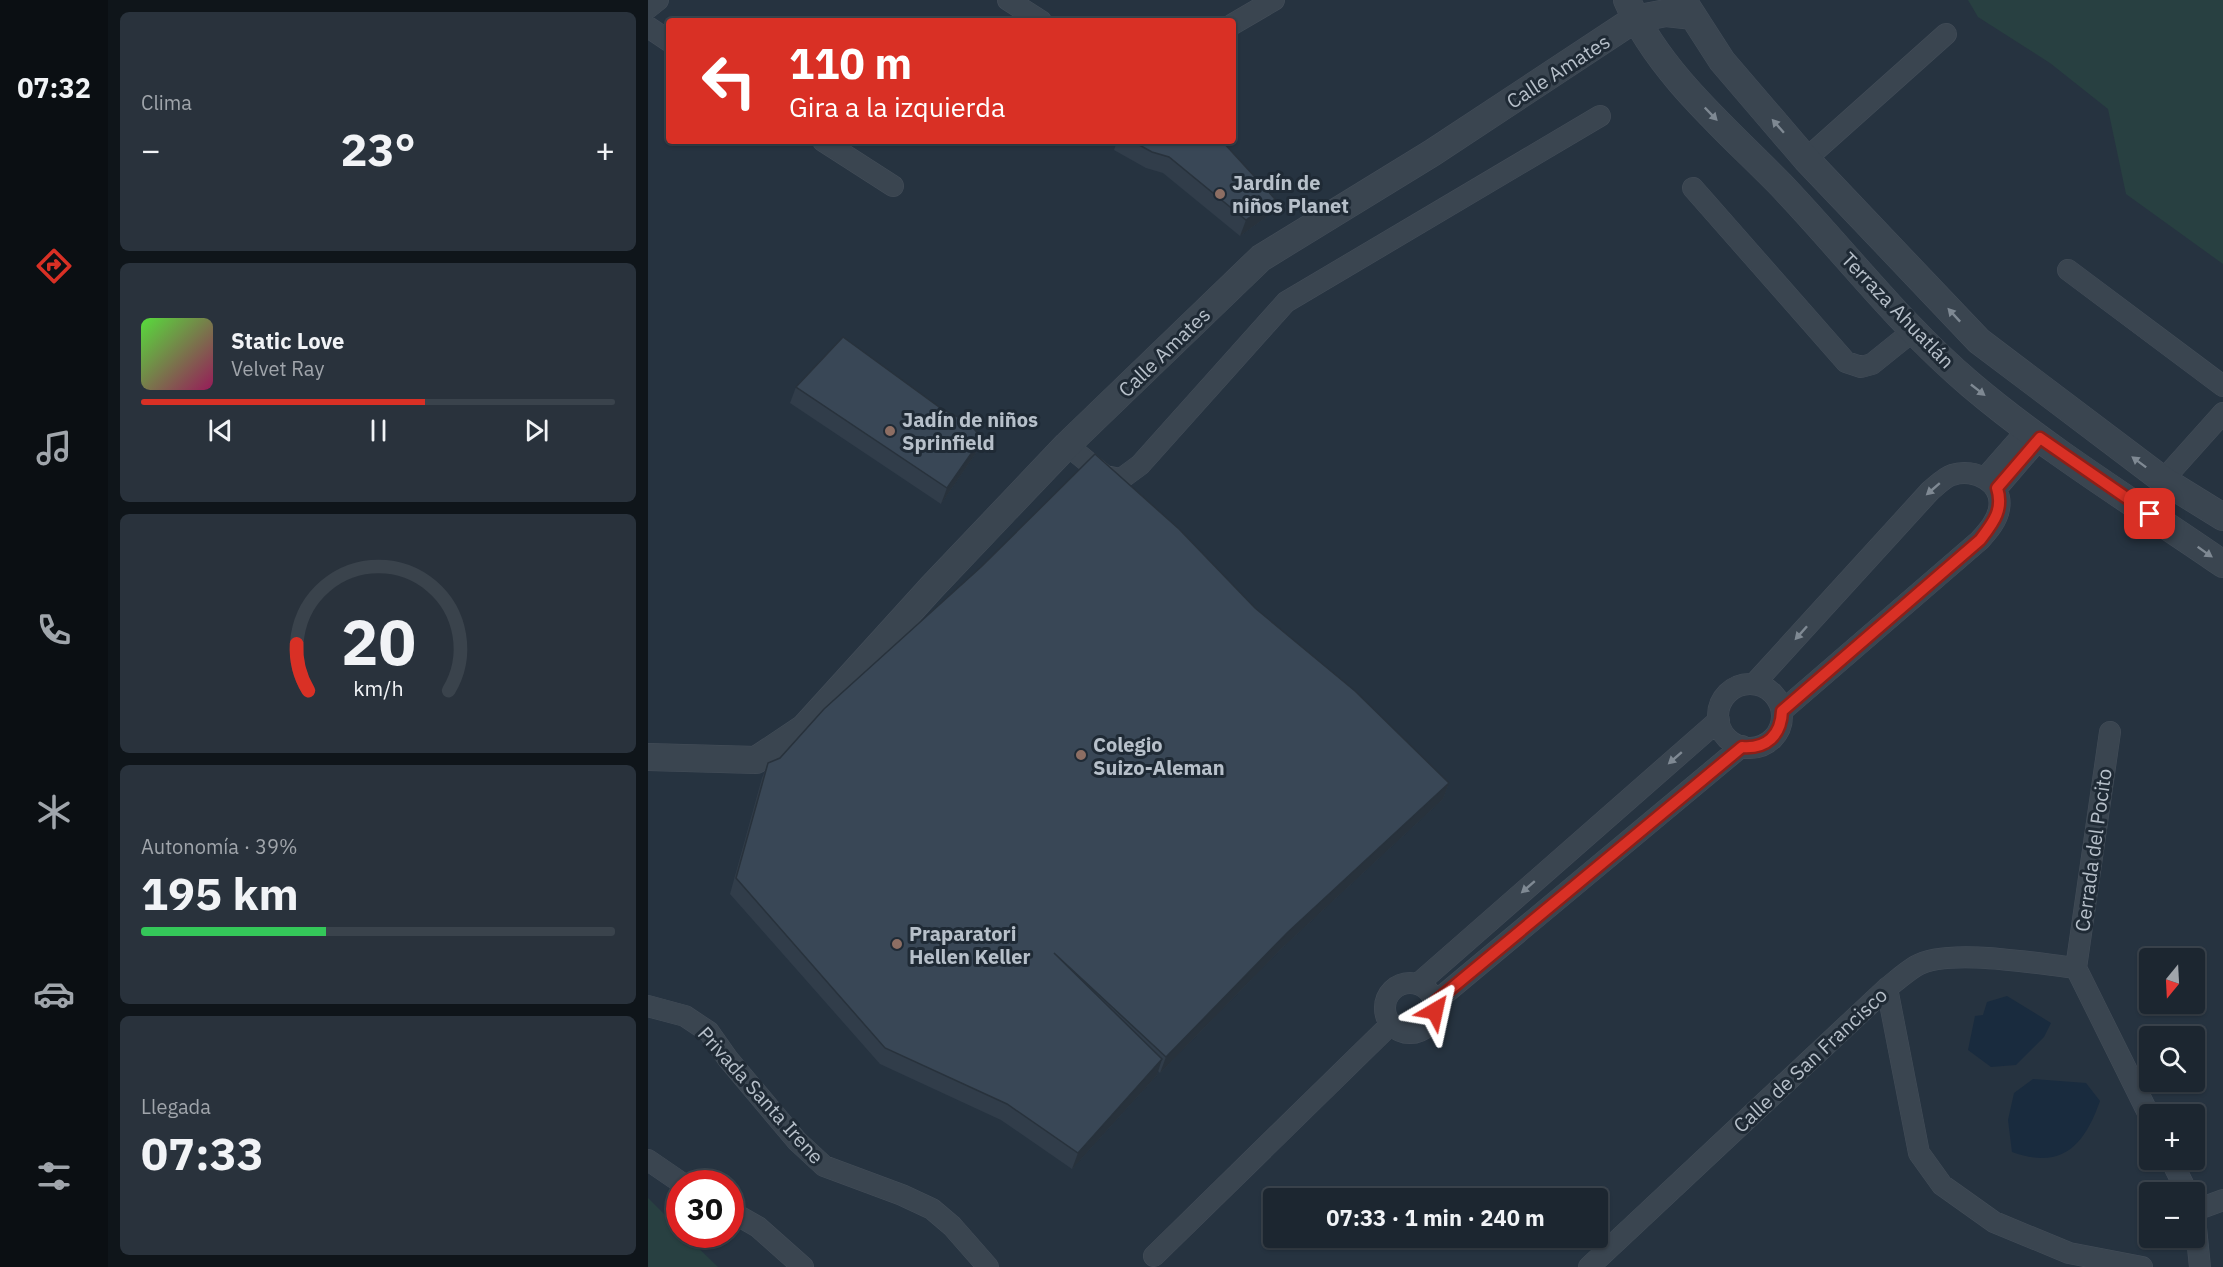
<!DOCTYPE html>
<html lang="es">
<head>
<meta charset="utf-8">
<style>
  :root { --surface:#1c2630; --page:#29323c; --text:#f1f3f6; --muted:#a0a5ab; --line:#3a434c; --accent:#d93025 }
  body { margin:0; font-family:"IBM Plex Sans",sans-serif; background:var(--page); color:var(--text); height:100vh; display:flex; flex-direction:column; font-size:22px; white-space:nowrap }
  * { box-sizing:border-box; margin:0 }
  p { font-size:20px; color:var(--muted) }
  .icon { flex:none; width:33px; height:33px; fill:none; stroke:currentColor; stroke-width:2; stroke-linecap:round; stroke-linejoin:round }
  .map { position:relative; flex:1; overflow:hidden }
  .details { display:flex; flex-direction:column; gap:12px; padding:12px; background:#0f151a; width:540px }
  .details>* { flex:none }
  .hud { position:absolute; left:18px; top:18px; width:570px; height:126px; border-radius:6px; box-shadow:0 2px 4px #0004,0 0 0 2px var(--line); background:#d93025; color:#fff; overflow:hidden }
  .needle { width:39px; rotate:198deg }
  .buttons { position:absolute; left:1491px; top:948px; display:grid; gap:12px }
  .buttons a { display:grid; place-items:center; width:66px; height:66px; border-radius:6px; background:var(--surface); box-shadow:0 2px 4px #0004,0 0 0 2px var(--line); font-size:30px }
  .speed { position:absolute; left:18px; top:1170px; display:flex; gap:12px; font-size:30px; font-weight:700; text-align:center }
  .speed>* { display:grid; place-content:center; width:78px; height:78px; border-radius:50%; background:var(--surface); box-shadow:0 2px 4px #0004,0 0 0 2px var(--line); line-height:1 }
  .speed .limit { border:9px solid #d22; background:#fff; color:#111 }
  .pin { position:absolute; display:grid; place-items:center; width:51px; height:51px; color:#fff; margin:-26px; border-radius:12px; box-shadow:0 3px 9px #0006 }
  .me { position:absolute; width:66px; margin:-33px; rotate:36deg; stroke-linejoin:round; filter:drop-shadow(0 0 4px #0008) }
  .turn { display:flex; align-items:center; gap:21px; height:126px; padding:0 24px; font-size:27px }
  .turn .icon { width:78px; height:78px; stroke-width:2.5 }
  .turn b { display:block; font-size:42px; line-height:51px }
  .big { font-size:45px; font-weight:800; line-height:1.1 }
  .details .tile { flex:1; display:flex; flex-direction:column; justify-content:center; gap:9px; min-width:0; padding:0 21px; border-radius:9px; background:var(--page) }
  .details .dial { align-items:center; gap:0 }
  .dial svg { height:156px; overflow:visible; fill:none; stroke:var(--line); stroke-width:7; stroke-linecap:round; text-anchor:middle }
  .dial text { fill:var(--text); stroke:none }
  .song { display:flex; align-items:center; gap:18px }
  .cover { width:72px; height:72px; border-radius:9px; background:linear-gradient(135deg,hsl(110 70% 55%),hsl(330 70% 35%)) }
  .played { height:6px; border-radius:3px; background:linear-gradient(90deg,var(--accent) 60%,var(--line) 60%) }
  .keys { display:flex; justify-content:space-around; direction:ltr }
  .heat { display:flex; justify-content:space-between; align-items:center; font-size:33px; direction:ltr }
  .charge { height:9px; border-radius:4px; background:linear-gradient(90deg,#34c759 39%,var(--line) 0) }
  .trip { position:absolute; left:615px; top:1188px; width:345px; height:60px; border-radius:6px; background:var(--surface); box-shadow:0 2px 4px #0004,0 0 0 2px var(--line); font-weight:800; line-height:60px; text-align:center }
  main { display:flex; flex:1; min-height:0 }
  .dock { display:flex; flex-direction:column; width:108px; justify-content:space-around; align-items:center; background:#0b0f13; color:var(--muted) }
  .dock .icon { width:42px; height:42px }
  .dock .active { color:var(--accent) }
  .dock b { font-size:27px; color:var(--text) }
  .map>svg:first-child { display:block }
  .green { fill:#284041 }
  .water { fill:#192b3e }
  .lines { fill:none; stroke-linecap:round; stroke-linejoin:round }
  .minor-casing { stroke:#444e59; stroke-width:22 }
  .tertiary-casing { stroke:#444e59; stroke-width:28 }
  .minor { stroke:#3a4550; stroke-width:21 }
  .tertiary { stroke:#3a4550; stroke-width:27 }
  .wall { fill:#313d4a }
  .shaded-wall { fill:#28323c }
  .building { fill:#394756; stroke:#28323c; stroke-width:1.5 }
  .oneway { fill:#7f8993 }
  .route-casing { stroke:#8d1f18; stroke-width:15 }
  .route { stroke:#d93025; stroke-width:10 }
  .education-dot { fill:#8d6e63; stroke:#1f2a35; stroke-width:2 }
  .labels { text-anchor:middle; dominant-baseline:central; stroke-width:6; stroke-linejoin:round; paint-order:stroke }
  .street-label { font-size:20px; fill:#b7c0ca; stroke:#1f2a35 }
  .poi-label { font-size:20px; font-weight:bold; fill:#b7c0ca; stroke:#1f2a35; text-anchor:start }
</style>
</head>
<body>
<main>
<nav class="dock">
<b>07:32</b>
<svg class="icon active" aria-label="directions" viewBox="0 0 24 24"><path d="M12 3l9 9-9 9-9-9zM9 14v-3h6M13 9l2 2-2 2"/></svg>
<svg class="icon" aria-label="music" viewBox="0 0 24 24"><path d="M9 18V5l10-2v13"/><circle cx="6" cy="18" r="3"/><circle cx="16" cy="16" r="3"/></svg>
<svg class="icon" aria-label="phone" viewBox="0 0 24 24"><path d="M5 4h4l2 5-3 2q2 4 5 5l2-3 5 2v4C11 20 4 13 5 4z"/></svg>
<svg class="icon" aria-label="climate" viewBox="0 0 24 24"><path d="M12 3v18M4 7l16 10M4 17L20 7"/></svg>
<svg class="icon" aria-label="car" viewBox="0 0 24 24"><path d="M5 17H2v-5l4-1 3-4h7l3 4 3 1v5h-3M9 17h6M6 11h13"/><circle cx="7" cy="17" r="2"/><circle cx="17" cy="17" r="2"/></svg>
<svg class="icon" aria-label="filters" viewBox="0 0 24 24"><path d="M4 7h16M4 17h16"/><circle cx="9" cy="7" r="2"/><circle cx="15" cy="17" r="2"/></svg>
</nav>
<section class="details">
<div class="tile"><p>Clima</p>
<div class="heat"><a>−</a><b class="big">23°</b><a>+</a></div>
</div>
<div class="tile">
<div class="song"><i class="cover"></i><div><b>Static Love</b><p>Velvet Ray</p></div></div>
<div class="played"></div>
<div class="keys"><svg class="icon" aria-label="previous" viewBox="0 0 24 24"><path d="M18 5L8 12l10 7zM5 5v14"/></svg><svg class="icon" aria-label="pause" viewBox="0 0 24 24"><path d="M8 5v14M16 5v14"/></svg><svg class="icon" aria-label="next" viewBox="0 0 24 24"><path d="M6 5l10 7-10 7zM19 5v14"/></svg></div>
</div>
<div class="tile dial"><svg viewBox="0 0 100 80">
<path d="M14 69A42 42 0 1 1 86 69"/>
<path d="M14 69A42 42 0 0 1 8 45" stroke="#d93025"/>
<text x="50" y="56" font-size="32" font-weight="700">20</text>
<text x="50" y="72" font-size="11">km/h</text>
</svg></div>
<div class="tile"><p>Autonomía · 39%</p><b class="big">195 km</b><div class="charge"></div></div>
<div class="tile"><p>Llegada</p><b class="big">07:33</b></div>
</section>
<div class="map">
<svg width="1575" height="1267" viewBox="0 0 1575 1267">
  <rect width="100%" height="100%" fill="#263340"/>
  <path class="green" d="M1320 0H1575V264L1478 194 1460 109 1402 63 1330 17Z
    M0 1198 31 1229 32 1234 37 1235 70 1267H0Z"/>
  <path class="water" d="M1359 996 1403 1023 1396 1037 1368 1065 1343 1067 1320 1050 1327 1016 1335 1015 1339 1002Z
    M1385 1079 1438 1083 1452 1101C1436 1146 1414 1170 1364 1152L1360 1120 1366 1093Z"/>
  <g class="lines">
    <defs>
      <path id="minor" d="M360 0 393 21
        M0 8 10 0
        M585 24 626 0
        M0 27 21 41
        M175 141 245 186
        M1158 159 1298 34
        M1045 188 1198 362 1213 367 1224 364 1265 331
        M1420 270 1575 386
        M419 445 457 476 473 479 492 465 638 302 952 116
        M1337 478 1380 429
        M1515 480 1575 413
        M1349 488 1392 438
        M1106 684 1282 491C1288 486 1297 477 1304 475 1327 467 1356 483 1351 509 1349 521 1340 531 1332 540L1134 711
        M1070 716a32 32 0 1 1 64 0a32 32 0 1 1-64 0Z
        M1428 968 1462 732
        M1428 968 1502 1117
        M737 1008a25 25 0 1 1 50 0a25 25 0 1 1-50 0Z
        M770 984 1071 720
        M1239 988 1271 1153 1294 1185 1346 1222 1421 1253 1494 1267
        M787 1002 1094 746
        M0 1006 37 1016 61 1032 80 1059 149 1141 176 1166 254 1195 284 1209 304 1226 340 1267
        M0 1160 35 1184
        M1523 1160 1539 1192
        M1546 1208 1552 1267
        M1548 1210 1575 1200
        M82 1211 110 1227 155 1267
        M506 1256 743 1024
        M941 1267 1239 988C1248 981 1258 972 1268 966 1300 947 1390 964 1428 968"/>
      <path id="tertiary" d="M979 0C1010 72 1078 129 1132 184 1196 251 1252 325 1323 385 1401 451 1491 506 1575 564
        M1036 2 1074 61 1158 159 1331 341 1515 480 1575 517
        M0 757 108 760 156 728 284 587 419 445 613 258 784 153 987 19 1018 13 1045 16"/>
    </defs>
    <use href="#minor" class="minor-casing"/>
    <use href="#tertiary" class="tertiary-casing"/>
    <use href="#minor" class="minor"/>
    <use href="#tertiary" class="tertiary"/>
  </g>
  <path class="wall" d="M469 141H574L621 215 592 236 515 173 498 168 466 150Z
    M148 387 334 438 328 453 293 504 142 403Z
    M607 608 801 783 795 799 634 948 512 1073 510 1071 509 1075 424 1169 353 1120 232 1064 82 894 114 778 120 763Z"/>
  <path class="shaded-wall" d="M627 199 621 215 592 236 598 220Z
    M334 438 328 453 293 504 299 488Z
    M801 783 795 799 634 948 512 1073 518 1057 640 932Z
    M514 1059 509 1075 424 1169 430 1153Z"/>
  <path class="building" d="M484 141H574L627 199 598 220 521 157 504 152Z
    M195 337 294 409 320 422 334 438 299 488 148 387Z
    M447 454 531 529 607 608 707 691 801 783 640 932 518 1057 406 953 514 1059 430 1153 359 1104 237 1048 88 878 120 763 132 758 176 709 333 567Z"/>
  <defs><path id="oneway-solid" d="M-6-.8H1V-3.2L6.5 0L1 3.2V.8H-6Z" transform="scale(1.5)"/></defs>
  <g class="oneway">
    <use href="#oneway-solid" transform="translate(1063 114) rotate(46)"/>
    <use href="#oneway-solid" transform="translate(1130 126) rotate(-131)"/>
    <use href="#oneway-solid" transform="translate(1306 315) rotate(-133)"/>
    <use href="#oneway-solid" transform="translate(1330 390) rotate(38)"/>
    <use href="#oneway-solid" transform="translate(1491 462) rotate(-143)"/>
    <use href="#oneway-solid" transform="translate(1285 489) rotate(139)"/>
    <use href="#oneway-solid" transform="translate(1557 552) rotate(35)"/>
    <use href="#oneway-solid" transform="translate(1153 633) rotate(132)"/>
    <use href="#oneway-solid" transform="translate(1027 758) rotate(139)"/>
    <use href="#oneway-solid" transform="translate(880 887) rotate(139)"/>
  </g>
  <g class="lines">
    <defs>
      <path id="route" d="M787 1011V1002L1094 747C1119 749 1133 735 1134 711L1332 540C1345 523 1356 510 1349 488L1392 438 1502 514"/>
    </defs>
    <use href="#route" class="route-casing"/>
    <use href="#route" class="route"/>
  </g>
  <g class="education-dot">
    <circle cx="572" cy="194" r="6"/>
    <circle cx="242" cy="431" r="6"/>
    <circle cx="433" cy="755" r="6"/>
    <circle cx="249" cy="944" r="6"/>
  </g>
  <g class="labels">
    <g class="street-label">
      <text transform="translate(910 71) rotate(-33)">Calle Amates</text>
      <text transform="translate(1250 310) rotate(46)">Terraza Ahuatlán</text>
      <text transform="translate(516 352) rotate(-44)">Calle Amates</text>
      <text transform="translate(1445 850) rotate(-82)">Cerrada del Pocito</text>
      <text transform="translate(1162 1060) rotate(-43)">Calle de San Francisco</text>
      <text transform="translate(113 1095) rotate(48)">Privada Santa Irene</text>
    </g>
    <g class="poi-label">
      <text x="584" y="182">Jardín de<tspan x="584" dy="23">niños Planet</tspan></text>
      <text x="254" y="419">Jadín de niños<tspan x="254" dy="23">Sprinfield</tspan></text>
      <text x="445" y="744">Colegio<tspan x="445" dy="23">Suizo-Aleman</tspan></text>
      <text x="261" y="933">Praparatori<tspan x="261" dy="23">Hellen Keller</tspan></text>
    </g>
  </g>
</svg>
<div class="buttons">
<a><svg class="needle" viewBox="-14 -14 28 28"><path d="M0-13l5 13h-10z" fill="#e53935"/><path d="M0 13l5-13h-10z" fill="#a0a5ab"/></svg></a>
<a><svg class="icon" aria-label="search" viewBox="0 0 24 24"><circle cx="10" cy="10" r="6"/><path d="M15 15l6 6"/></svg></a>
<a>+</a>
<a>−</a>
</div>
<div class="speed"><div class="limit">30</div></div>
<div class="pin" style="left:1502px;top:514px;background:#d93025"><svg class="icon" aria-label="arrive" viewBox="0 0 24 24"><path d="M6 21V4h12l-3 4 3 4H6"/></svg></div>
<svg class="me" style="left:787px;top:1011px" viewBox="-20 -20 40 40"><path d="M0-17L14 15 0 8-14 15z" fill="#d93025" stroke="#fff" stroke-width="4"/></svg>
<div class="trip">07:33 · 1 min · 240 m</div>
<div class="hud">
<div class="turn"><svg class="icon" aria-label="left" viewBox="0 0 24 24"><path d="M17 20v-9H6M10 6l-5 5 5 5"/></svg><div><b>110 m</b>Gira a la izquierda</div></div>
</div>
</div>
</main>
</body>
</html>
